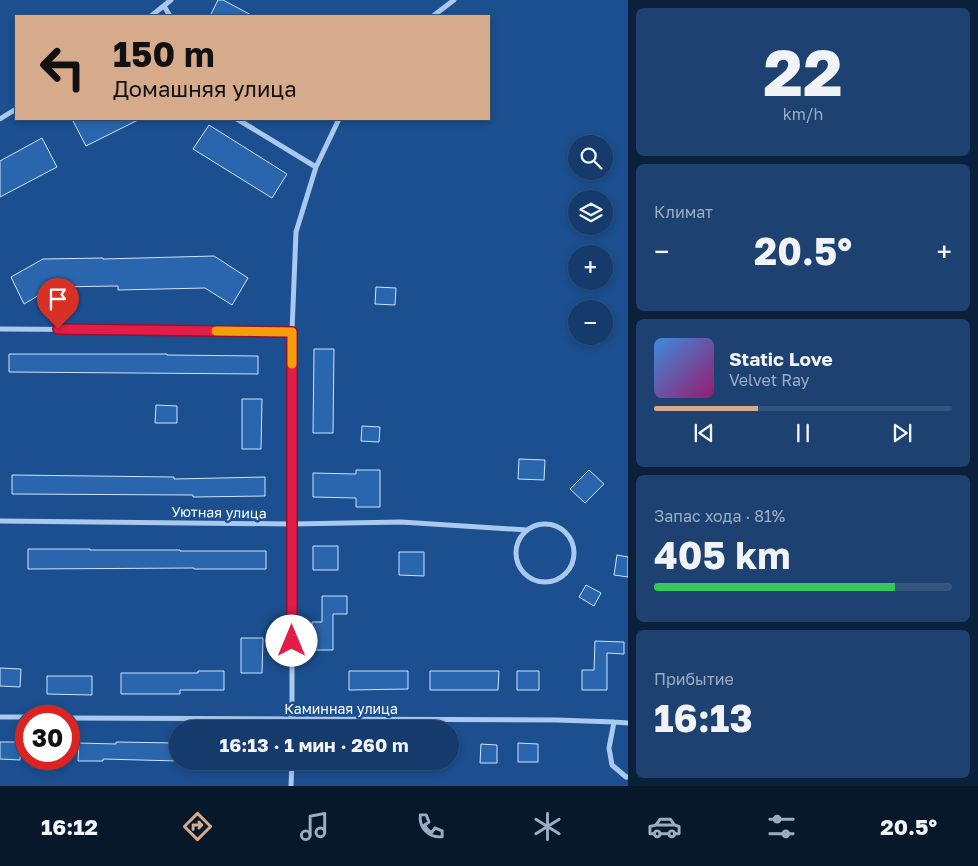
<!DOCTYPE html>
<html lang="ru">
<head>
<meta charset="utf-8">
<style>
  :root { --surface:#143b6b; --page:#1d4271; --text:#f1f3f6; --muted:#9dadc1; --line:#33557e; --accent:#d6ab8b }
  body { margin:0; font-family:"Golos Text",sans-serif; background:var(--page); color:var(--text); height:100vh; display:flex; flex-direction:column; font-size:19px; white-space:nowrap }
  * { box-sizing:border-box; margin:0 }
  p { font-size:16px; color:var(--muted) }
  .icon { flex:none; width:28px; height:28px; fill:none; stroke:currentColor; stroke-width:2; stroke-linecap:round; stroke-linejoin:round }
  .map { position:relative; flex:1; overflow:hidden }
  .drawer { display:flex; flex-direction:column; gap:8px; padding:8px; background:#0b203b; width:350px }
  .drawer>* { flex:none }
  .hud { position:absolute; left:15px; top:15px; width:475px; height:105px; border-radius:0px; box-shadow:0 2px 8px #0003,0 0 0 1px var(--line); background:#d6ab8b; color:#111; overflow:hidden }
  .controls { position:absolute; left:568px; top:135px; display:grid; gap:10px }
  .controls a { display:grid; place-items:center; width:45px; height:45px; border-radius:50%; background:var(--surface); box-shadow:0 2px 8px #0003,0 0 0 1px var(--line); font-size:25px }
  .speed { position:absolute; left:15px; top:705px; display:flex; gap:10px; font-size:25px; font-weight:700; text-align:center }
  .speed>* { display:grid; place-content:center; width:65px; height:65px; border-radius:50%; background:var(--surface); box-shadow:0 2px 8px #0003,0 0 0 1px var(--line); line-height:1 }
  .speed .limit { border:8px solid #d22; background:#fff; color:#111 }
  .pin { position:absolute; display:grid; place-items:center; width:42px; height:42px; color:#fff; margin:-51px -21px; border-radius:50% 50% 50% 0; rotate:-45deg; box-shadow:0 0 5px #0007 }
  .pin .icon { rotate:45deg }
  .me { position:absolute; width:55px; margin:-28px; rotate:0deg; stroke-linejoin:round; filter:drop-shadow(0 0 4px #0008) }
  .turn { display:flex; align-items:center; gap:18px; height:105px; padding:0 15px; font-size:22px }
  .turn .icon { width:65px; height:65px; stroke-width:2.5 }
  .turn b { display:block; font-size:35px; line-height:42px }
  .big { font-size:38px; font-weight:700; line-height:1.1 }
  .drawer .tile { flex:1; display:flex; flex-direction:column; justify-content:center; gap:8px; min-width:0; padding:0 18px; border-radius:8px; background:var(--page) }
  .drawer .dial { align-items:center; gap:0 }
  .dial b { font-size:65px; line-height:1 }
  .song { display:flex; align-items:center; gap:15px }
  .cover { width:60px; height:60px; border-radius:8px; background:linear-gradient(135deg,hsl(210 70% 55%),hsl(320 70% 35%)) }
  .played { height:5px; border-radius:2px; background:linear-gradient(90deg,var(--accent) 35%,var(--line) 35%) }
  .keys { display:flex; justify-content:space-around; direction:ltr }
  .heat { display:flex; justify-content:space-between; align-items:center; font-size:28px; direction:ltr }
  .charge { height:8px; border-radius:4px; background:linear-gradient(90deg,#34c759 81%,var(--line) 0) }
  .trip { position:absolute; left:169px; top:720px; width:290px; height:50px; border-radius:25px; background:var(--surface); box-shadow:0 2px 8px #0003,0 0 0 1px var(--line); font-weight:700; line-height:50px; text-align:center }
  .menu { display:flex; height:80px; justify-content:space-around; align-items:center; background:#08182b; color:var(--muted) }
  .menu .icon { width:35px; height:35px }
  .menu .on { color:var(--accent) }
  .menu b { font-size:22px; color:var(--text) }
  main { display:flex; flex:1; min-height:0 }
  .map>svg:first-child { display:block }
  .building { fill:#2a66ad; stroke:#cfe3fa }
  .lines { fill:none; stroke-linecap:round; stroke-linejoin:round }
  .minor { stroke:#a9c9ee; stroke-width:5 }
  .route-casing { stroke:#92132f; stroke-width:12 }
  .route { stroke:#e11d48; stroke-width:9 }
  .slow { stroke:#f59e0b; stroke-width:9 }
  .labels { text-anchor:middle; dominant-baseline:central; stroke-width:5; stroke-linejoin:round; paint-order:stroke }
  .street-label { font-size:14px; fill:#fff; stroke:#1b4f8f }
</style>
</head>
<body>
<main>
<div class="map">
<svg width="628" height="786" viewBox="0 0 628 786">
  <rect width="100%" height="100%" fill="#1b4f8f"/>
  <path class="building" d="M218 0H223L253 16H210Z
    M72 119H140L86 146Z
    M209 125 287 174 272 198 193 149Z
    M42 138 57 167 0 197V161Z
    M214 256 248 278 232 305 205 288 118 290V286L53 287 24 304 11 277 43 259 103 258V259Z
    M376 287 396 288 395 305 375 304Z
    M314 349H334L333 433H313Z
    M9 354H167V355L258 356V374L9 372Z
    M242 399H262L261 449H242Z
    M156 405 177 406V423H155Z
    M362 426 380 427 379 442 361 441Z
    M519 459 545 460 544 480 518 479Z
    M356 470H380V507H356V498L313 497V473L356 474Z
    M589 470 604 484 585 503 570 489Z
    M12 475 174 477V479L265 477V496L193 497V495L12 494Z
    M313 546H338V570H313Z
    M28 549H90V550H180V551H266V569H194V568L28 569Z
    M399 552H424V576L399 575Z
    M617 555 628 557V577L614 575Z
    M586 585 601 593 594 606 579 597Z
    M322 596H347V614H333V650H312V622H322Z
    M241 638H263L262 673H241Z
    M595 641 624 642V654L607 653V690H582V670H594Z
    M0 668 21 669 20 687 0 686Z
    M198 671H224V690H180V694H121V673H198Z
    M349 671H408V689L349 690Z
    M430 671H499L498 690H430Z
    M517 671H539V690H517Z
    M47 676H92V695L47 694Z
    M0 742H21L20 760 0 759Z
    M116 742 178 743V761L103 759V761H78L79 743 116 744Z
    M518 743 538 744V762H518Z
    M481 744 497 745V763H480Z"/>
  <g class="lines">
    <path class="minor" d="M164 6 170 16
      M151 16 171 0
      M433 16 454 0
      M0 119 16 109
      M237 119 316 167
      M0 329 292 331
      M0 521 292 524 401 522 527 530
      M516 553a29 29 0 1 1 58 0a29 29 0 1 1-58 0Z
      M0 717H26
      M69 718 557 720 614 722 628 723
      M614 722 609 748 612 765 626 777H628
      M292 729V331L296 232 316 167 339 119
      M291 786 292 761"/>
  </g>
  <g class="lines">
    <defs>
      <path id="route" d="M58 329 292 332V641"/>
    </defs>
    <use href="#route" class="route-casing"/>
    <use href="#route" class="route"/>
    <path class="slow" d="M216 331 292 332V364"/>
  </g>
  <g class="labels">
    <g class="street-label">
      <text transform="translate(219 512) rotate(1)">Уютная улица</text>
      <text x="341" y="708">Каминная улица</text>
    </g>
  </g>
</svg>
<div class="controls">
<a><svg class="icon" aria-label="search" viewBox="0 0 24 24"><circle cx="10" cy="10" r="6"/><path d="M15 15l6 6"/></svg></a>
<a><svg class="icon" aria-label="layers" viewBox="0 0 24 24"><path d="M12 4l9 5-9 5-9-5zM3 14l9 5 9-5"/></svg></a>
<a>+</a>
<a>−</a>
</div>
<div class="speed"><div class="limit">30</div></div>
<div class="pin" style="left:58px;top:329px;background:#d93025"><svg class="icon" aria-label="arrive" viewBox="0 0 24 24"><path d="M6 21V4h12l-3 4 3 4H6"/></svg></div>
<svg class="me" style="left:292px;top:641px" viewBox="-20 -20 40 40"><circle r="19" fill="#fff"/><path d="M0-13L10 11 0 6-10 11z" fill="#e11d48"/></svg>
<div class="trip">16:13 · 1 мин · 260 m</div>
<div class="hud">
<div class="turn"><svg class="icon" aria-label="left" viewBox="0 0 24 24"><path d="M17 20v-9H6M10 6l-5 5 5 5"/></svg><div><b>150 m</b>Домашняя улица</div></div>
</div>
</div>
<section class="drawer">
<div class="tile dial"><b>22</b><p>km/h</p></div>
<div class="tile"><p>Климат</p>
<div class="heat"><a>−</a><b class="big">20.5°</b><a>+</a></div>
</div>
<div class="tile">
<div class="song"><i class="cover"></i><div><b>Static Love</b><p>Velvet Ray</p></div></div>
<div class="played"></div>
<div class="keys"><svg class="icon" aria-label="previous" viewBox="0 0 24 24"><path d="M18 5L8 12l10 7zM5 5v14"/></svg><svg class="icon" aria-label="pause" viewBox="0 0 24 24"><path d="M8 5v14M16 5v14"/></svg><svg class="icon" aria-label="next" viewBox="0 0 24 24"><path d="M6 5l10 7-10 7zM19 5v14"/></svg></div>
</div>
<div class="tile"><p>Запас хода · 81%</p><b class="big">405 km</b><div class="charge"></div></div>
<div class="tile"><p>Прибытие</p><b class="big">16:13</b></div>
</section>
</main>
<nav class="menu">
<b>16:12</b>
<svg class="icon on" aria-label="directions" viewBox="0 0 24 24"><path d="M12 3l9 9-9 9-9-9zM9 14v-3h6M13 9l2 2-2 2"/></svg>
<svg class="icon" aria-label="music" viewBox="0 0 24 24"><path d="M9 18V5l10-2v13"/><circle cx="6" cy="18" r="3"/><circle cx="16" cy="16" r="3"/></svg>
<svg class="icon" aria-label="phone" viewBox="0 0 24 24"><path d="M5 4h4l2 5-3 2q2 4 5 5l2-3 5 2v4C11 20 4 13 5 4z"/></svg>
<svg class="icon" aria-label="climate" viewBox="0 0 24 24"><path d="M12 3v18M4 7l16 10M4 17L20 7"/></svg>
<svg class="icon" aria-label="car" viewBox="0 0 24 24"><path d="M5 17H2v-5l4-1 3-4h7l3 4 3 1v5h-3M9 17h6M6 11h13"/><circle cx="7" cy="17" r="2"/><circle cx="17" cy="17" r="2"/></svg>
<svg class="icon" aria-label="filters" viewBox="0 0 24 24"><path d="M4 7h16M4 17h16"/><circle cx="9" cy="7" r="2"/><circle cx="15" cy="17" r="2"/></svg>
<b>20.5°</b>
</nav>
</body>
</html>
